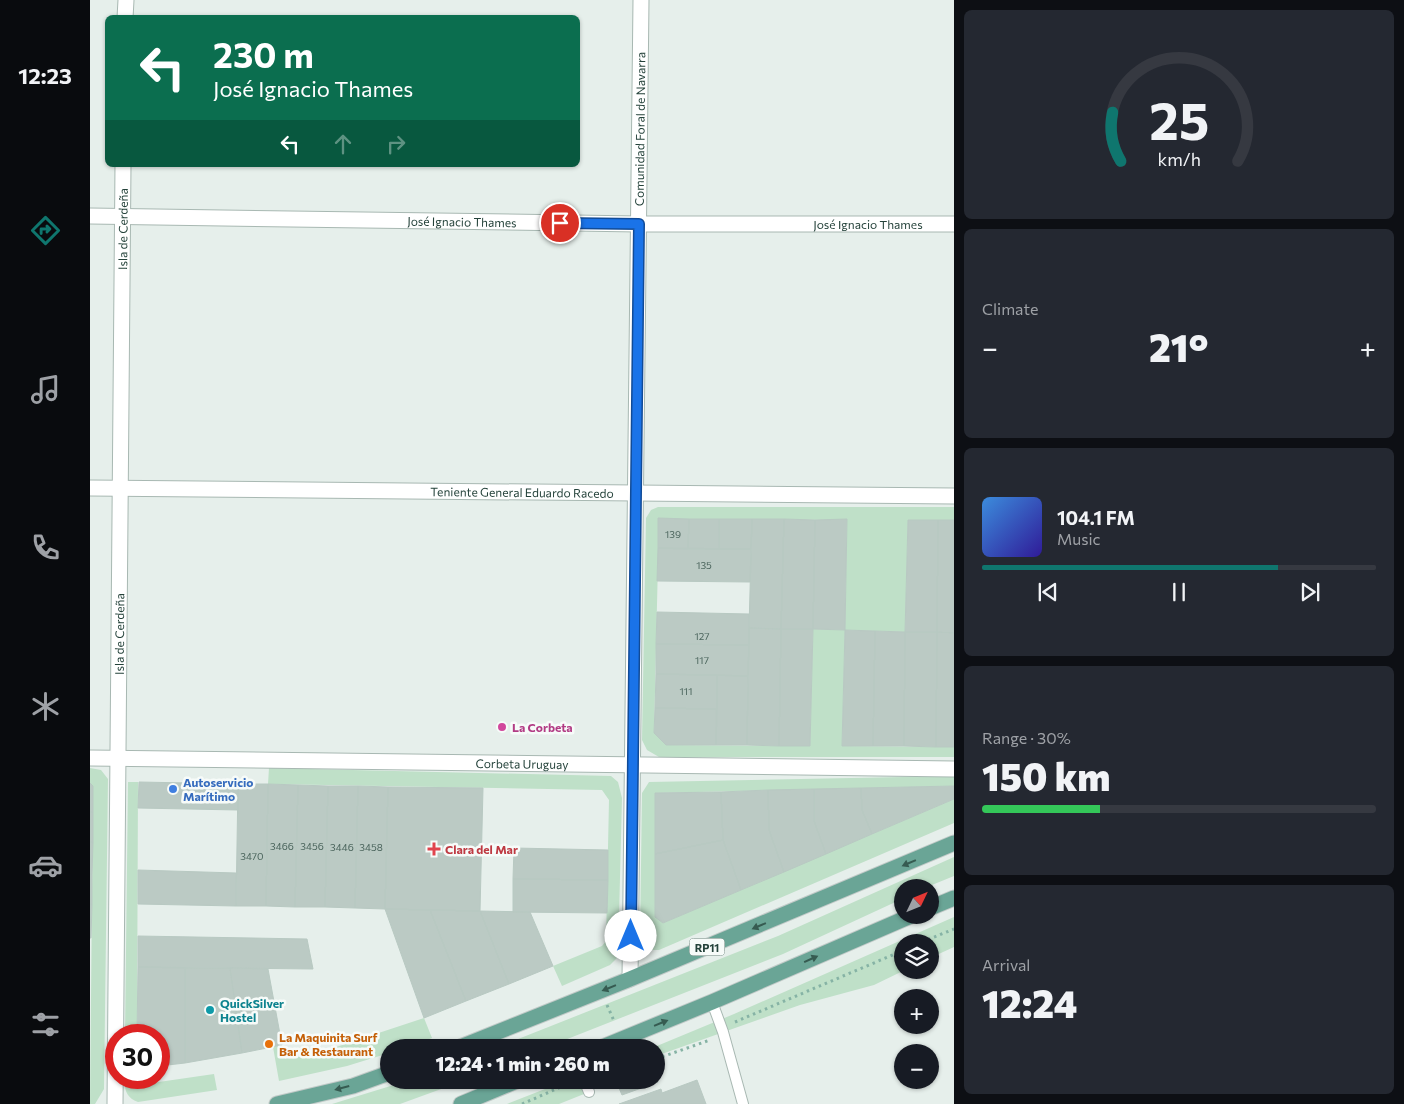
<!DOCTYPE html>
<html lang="en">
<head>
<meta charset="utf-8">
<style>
  :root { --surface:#171b24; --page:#242831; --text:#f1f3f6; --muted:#9ea1a6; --line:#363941; --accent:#0f766e }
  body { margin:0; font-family:Commissioner,sans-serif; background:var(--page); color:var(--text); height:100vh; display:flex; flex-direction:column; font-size:19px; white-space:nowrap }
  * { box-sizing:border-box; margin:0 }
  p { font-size:16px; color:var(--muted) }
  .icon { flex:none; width:28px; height:28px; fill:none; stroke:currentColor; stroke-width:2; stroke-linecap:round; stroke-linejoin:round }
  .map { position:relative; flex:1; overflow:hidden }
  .sheet { display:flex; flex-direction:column; gap:10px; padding:10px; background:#0d0f14; width:450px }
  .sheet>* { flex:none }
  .top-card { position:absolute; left:15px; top:15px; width:475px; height:152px; border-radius:8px; box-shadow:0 1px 4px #0004; background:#0b6e4f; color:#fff; overflow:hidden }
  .needle { width:32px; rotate:47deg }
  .buttons { position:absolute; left:804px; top:879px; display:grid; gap:10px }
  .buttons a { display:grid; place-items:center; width:45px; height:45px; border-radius:50%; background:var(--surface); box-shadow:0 1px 4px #0004; font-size:25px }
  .speed { position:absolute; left:15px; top:1024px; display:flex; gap:10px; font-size:25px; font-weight:700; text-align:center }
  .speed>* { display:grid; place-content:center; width:65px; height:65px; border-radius:50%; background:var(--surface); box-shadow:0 1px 4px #0004; line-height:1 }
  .speed .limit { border:8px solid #d22; background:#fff; color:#111 }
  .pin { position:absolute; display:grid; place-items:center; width:42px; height:42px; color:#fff; margin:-21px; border:2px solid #fff; border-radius:50%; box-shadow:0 1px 5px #0007 }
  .me { position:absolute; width:55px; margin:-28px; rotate:0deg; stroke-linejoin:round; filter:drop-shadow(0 0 4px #0008) }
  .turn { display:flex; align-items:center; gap:18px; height:105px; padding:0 25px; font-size:22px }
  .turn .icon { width:65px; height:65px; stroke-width:2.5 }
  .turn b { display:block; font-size:35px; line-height:42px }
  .lanes { display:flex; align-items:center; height:48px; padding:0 25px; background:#0003; justify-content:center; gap:25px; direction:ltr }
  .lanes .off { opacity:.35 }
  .big { font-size:38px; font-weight:800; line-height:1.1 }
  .sheet .card { flex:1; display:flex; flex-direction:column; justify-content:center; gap:8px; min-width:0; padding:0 18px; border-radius:8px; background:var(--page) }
  .sheet .dial { align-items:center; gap:0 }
  .dial svg { height:130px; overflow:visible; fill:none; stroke:var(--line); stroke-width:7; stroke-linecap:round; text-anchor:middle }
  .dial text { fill:var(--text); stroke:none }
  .song { display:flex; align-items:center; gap:15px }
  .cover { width:60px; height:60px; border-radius:8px; background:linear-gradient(135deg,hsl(210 70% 55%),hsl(250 70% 35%)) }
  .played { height:5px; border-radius:2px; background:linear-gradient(90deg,var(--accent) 75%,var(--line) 75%) }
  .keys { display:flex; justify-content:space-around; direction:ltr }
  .heat { display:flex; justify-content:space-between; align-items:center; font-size:28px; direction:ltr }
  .charge { height:8px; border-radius:4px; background:linear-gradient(90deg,#34c759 30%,var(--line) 0) }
  .trip { position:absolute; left:290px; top:1039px; width:285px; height:50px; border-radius:25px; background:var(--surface); box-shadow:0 1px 4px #0004; font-weight:800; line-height:50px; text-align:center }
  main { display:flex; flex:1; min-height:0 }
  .dock { display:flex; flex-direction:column; width:90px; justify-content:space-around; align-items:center; background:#090b0e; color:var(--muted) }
  .dock .icon { width:35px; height:35px }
  .dock .selected { color:var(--accent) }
  .dock b { font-size:22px; color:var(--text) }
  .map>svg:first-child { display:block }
  .green { fill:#bfe0c8; fill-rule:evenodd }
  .building { fill:#bbcac4; stroke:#b8c9c2 }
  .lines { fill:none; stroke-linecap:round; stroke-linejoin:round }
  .service-casing { stroke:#a8b8b2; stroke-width:12 }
  .minor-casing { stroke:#a8b8b2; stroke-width:17 }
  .primary-casing { stroke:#c2cac8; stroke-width:17 }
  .path { stroke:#86b3a5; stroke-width:3; stroke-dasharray:2.5 4; stroke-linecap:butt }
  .service { stroke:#fff; stroke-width:10 }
  .minor { stroke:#fff; stroke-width:15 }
  .primary { stroke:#6aa596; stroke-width:15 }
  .oneway { fill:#365b51 }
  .route-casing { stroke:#114b97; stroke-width:12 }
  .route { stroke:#1a73e8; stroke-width:9 }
  .hotel-dot { fill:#d1479c; stroke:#f7fbf9; stroke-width:2 }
  .shop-dot { fill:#3f7fe0; stroke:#f7fbf9; stroke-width:2 }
  .health-dot { fill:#e0444e; stroke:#f7fbf9; stroke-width:2 }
  .culture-dot { fill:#0f9aa8; stroke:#f7fbf9; stroke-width:2 }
  .food-dot { fill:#e8710a; stroke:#f7fbf9; stroke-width:2 }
  .labels { text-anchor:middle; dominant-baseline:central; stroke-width:5; stroke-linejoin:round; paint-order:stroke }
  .number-label { font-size:10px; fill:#4a645c }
  .shield { fill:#f7fbf9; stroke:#637a73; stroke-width:1 }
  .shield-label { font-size:11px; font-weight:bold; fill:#24423a }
  .street-label { font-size:12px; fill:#24423a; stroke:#f7fbf9 }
  .hotel-label { font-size:12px; font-weight:bold; fill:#b23c85; stroke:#f7fbf9; text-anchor:start }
  .shop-label { font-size:12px; font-weight:bold; fill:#366cbe; stroke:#f7fbf9; text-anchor:start }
  .health-label { font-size:12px; font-weight:bold; fill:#be3a42; stroke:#f7fbf9; text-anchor:start }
  .culture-label { font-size:12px; font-weight:bold; fill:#0d838f; stroke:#f7fbf9; text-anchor:start }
  .food-label { font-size:12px; font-weight:bold; fill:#c56008; stroke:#f7fbf9; text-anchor:start }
</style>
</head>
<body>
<main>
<nav class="dock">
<b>12:23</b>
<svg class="icon selected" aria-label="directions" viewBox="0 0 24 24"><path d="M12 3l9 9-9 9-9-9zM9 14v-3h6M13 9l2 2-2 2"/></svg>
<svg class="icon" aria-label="music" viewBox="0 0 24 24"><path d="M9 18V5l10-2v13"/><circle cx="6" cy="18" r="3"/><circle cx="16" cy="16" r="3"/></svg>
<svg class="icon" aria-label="phone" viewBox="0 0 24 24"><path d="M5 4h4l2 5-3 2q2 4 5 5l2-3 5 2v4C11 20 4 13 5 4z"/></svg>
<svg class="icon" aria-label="climate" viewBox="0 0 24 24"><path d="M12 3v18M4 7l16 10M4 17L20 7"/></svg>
<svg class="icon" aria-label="car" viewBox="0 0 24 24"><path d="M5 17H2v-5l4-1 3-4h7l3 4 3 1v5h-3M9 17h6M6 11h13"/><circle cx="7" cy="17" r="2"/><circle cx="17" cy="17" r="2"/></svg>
<svg class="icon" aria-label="filters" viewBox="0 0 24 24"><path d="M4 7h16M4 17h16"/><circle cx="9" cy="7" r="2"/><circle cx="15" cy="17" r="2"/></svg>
</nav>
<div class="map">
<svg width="864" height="1104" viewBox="0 0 864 1104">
  <rect width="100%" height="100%" fill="#e6efeb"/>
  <path class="green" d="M568 507H864V520H818L815 632 755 630 752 746 864 747V757H569L557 750 552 740 556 518 561 510ZM569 519 757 520 755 630 723 629 720 746 576 745 564 733Z
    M0 768 11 770 18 779 14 1089 5 1104H0L3 787 0 783Z
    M179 768 521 776 528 782 532 798 528 957 520 965 472 986 463 966 512 946 516 941 519 800 512 790 178 784Z
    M864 776V786L565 793V916L573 923 864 799V823L569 950H560L553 944 550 937 552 793 559 782Z
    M38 782H48L47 1035H35Z
    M864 857V876L837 887 812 888V899L693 954 457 1047H408L688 936Z
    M864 917V947L840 958V942H812V970H815L784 985 710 1005 566 1056V1048H562L644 1014Z
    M334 1018 342 1038 317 1047 299 1048V1053L257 1066 189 1081 183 1047 192 1045 195 1059 225 1054Z
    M124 1074 127 1090 48 1102C36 1098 34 1089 35 1078H49L55 1084Z
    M320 1080H376L310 1104H242Z
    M478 1080H488L494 1094 469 1104H417Z"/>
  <path class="building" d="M568 518 599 519 598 549 568 548Z
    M599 519H629V549H598Z
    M629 519H662L661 549H629Z
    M662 519H694L691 629 659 628Z
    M694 519 725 520 723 629H691Z
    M757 519 755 630 723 629 725 520Z
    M818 520H848L847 632H815Z
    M848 520H864V633L847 632Z
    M568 548 661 549 660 582 567 581Z
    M567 612 659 614V645L566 644Z
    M659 628 691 629 689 746 657 745Z
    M691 629H723L720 746H689Z
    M755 630 785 631 783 746H752Z
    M785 631 815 632 814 746H783Z
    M815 632H847L846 747 814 746Z
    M847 632 864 633V747H846Z
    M566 644 659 645 658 676 566 674Z
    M566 674 627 675V709L565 708Z
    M627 675 658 676 657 745H626Z
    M565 708 627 709 626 745H576L564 733Z
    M49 782 148 784V810L48 808Z
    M0 783 3 786V812H0Z
    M148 784H178L176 906H146Z
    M178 784 208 785 205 907 176 906Z
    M208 785 238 786 235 907H205Z
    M238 786H268L265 908 235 907Z
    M268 786 298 787 295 909 265 908Z
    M864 786V799L782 834 772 810 771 788Z
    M298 787 393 788 390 911 295 909Z
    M771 788 772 810 782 834 736 854 724 821V789Z
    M724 789V821L736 854 694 872 679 830 678 790Z
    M678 790 679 830 694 872 651 890 633 840 631 792Z
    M631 792 633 840 565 854V793Z
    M0 812H3V842H0Z
    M633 840 651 890 573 923 565 917V854Z
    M0 842H3L2 874H0Z
    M424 848 518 850V880L423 879Z
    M48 870 146 873V906L48 904Z
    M0 874H2V904H0Z
    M423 879 518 880 517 913 423 912Z
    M0 904H2L1 938H0Z
    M295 909 340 910 376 1001 334 1018Z
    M340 910 390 911 419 984 376 1001Z
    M390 911 440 912 463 966 419 984Z
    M48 936 217 939 223 969 48 967Z
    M48 967 95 968V1063L69 1066V1035H47Z
    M95 968H140L152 1053 95 1063Z
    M140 968 178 969 192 1045 152 1053Z
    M566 1077 568 1082 532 1095 526 1081 566 1080Z
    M607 1080 616 1104H529L571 1089 572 1093Z"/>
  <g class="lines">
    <defs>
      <path id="service" d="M622 1002 633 1032 653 1104
        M494 1080 499 1092"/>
      <g id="minor">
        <path d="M35 18 36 0"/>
        <path id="s1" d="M0 216 549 224H864"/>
        <path id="s2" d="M0 488 864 496"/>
        <path id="s3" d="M0 758 864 769"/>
        <path id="s4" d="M540 979 551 0"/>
        <path id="s5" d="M25 1104 33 165"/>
      </g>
      <path id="primary" d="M840 908 864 898
        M368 1048 540 979 864 843
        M510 1048 622 1002 823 915
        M187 1104 263 1086 299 1073
        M371 1104 429 1080"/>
    </defs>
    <use href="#service" class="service-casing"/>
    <use href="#minor" class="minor-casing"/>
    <use href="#primary" class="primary-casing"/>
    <path class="path" d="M832 942 864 929
      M517 1005 524 1021
      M645 1022 812 951
      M566 1059 620 1040
      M432 1104 480 1083"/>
    <use href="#service" class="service"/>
    <use href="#minor" class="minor"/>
    <use href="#primary" class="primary"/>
  </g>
  <defs><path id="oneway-solid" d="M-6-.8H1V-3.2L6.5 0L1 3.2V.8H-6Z" transform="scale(1.25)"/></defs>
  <g class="oneway">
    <use href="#oneway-solid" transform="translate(819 863) rotate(157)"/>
    <use href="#oneway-solid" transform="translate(669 926) rotate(157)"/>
    <use href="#oneway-solid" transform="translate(721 959) rotate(-24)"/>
    <use href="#oneway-solid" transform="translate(519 988) rotate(158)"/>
    <use href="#oneway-solid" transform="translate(571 1023) rotate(-22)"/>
    <use href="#oneway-solid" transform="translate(252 1088) rotate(165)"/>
  </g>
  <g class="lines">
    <defs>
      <path id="route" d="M470 223 549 224 541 936"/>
    </defs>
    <use href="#route" class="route-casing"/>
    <use href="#route" class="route"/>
  </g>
  <circle class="hotel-dot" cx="412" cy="727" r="5"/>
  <circle class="shop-dot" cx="83" cy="789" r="5"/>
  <path class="health-dot" d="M341.5 841.5h5v5h5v5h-5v5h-5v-5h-5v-5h5z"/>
  <circle class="culture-dot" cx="120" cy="1010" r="5"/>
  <circle class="food-dot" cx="179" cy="1044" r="5"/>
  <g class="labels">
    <g class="number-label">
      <text x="583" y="534">139</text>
      <text x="614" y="565">135</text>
      <text x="612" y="636">127</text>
      <text x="612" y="660">117</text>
      <text x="596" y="691">111</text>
      <text x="192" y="846">3466</text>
      <text x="222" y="846">3456</text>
      <text x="252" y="847">3446</text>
      <text x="281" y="847">3458</text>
      <text x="162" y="856">3470</text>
    </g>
    <rect class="shield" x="599.5" y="938.5" width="35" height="17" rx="4"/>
    <g class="shield-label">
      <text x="617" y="947">RP11</text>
    </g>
    <g class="street-label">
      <text stroke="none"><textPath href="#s4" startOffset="850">Comunidad Foral de Navarra</textPath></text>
      <text stroke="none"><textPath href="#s1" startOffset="372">José Ignacio Thames</textPath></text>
      <text stroke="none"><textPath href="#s1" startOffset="778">José Ignacio Thames</textPath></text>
      <text stroke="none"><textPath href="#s5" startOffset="875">Isla de Cerdeña</textPath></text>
      <text stroke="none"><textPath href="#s2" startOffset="432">Teniente General Eduardo Racedo</textPath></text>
      <text stroke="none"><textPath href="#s5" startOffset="470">Isla de Cerdeña</textPath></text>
      <text stroke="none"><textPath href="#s3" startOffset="432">Corbeta Uruguay</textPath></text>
    </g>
    <g class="hotel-label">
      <text x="422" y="727">La Corbeta</text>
    </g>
    <g class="shop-label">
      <text x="93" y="782">Autoservicio<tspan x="93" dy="14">Marítimo</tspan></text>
    </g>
    <g class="health-label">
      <text x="355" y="849">Clara del Mar</text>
    </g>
    <g class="culture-label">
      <text x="130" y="1003">QuickSilver<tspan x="130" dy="14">Hostel</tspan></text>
    </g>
    <g class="food-label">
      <text x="189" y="1037">La Maquinita Surf<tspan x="189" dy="14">Bar &amp; Restaurant</tspan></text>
    </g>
  </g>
</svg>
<div class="buttons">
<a><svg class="needle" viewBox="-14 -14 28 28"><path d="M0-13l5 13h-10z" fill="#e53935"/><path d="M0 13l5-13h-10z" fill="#9ea1a6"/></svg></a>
<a><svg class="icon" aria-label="layers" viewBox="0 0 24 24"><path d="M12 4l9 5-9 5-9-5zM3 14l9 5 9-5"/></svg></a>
<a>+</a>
<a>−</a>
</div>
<div class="speed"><div class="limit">30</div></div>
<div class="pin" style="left:470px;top:223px;background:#d93025"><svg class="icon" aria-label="arrive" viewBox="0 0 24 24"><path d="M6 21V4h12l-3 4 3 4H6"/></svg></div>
<svg class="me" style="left:541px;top:936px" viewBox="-20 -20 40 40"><circle r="19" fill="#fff"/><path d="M0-13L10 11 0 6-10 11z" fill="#1a73e8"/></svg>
<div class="trip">12:24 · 1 min · 260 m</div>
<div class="top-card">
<div class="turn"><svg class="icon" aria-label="left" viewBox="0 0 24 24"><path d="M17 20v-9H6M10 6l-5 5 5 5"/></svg><div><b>230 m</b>José Ignacio Thames</div></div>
<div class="lanes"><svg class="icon" aria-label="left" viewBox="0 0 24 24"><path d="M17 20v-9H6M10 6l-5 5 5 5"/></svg><svg class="icon off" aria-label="ahead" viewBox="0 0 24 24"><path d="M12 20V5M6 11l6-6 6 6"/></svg><svg class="icon off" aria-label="right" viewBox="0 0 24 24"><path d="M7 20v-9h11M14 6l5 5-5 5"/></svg></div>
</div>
</div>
<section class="sheet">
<div class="card dial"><svg viewBox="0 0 100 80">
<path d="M14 69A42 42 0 1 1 86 69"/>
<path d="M14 69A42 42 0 0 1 9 39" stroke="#0f766e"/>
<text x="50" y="56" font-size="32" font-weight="700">25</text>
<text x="50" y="72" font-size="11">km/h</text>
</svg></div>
<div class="card"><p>Climate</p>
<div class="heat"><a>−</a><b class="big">21°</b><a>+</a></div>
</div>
<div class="card">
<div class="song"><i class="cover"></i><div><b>104.1 FM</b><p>Music</p></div></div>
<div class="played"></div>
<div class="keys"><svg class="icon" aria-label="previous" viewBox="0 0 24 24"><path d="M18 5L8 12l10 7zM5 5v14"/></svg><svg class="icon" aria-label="pause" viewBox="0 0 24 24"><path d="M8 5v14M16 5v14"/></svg><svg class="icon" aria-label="next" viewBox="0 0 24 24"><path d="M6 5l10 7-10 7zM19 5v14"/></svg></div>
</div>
<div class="card"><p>Range · 30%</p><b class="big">150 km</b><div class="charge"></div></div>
<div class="card"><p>Arrival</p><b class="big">12:24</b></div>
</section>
</main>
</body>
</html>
